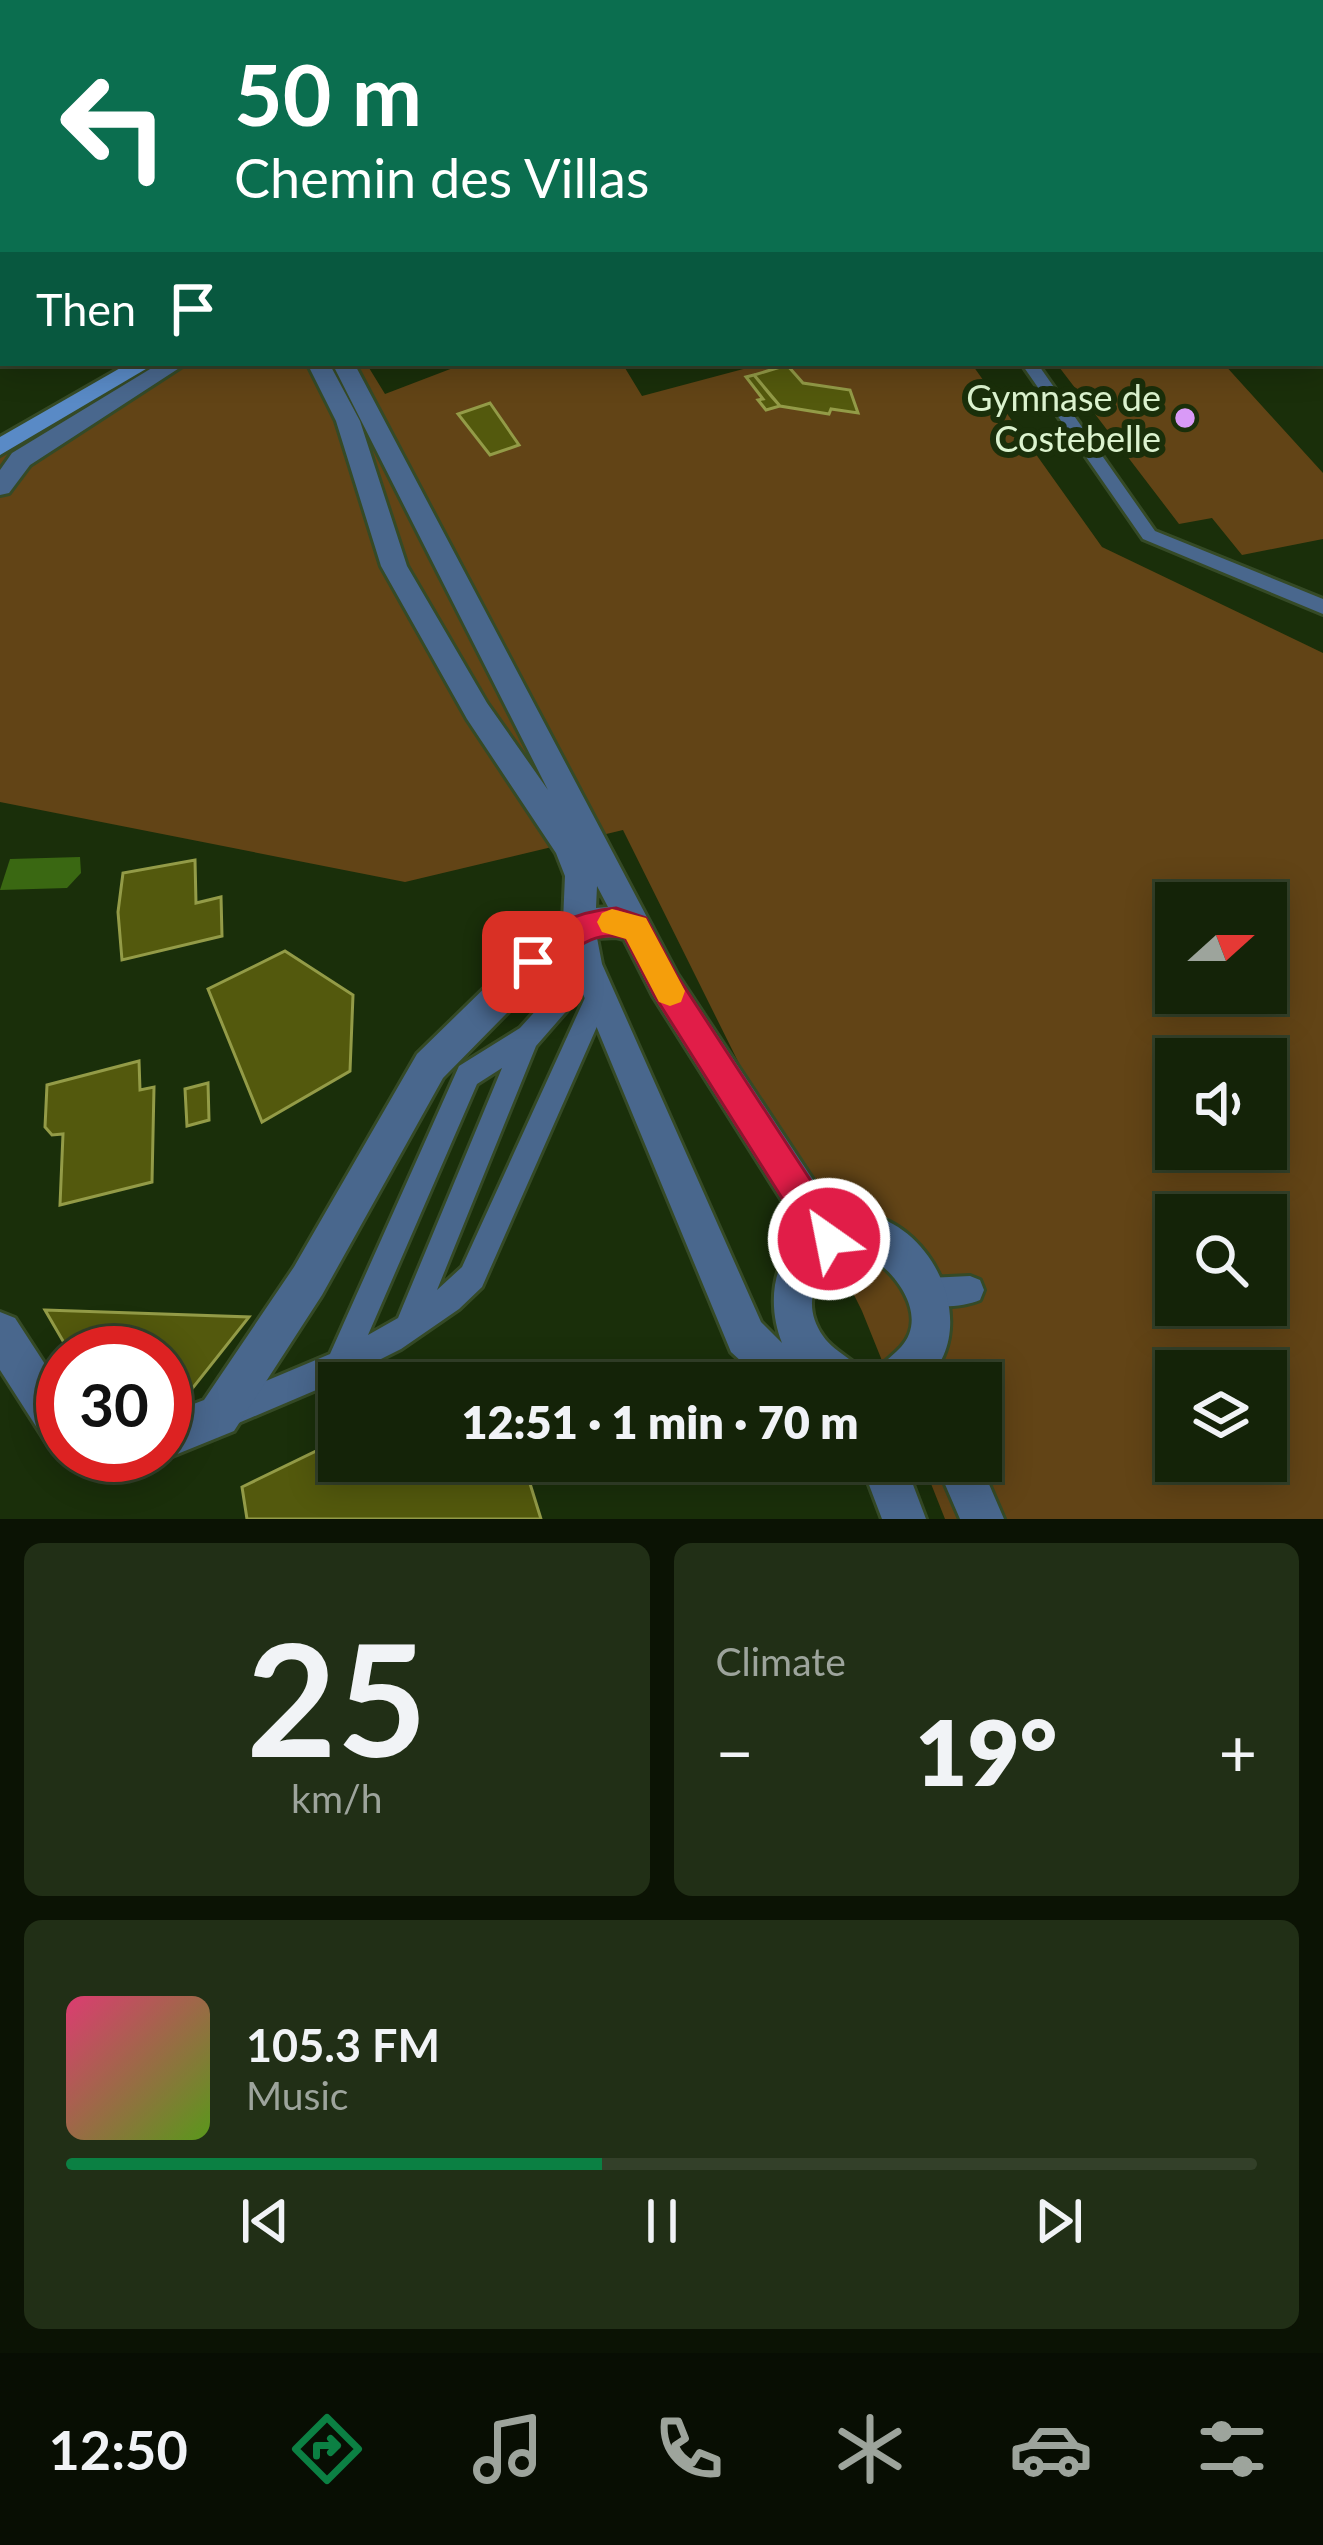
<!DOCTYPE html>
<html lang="en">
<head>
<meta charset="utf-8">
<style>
  :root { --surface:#142308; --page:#212f16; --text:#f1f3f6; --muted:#9da49c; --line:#334029; --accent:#0b8043 }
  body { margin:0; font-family:Lato,sans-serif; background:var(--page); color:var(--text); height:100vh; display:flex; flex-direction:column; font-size:45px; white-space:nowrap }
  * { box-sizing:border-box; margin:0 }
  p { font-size:39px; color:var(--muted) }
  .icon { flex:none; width:66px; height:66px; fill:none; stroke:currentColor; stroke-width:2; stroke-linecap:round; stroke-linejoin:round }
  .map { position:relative; height:1519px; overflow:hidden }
  .side { display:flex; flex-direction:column; gap:24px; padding:24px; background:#0b1304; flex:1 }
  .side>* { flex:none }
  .hud { position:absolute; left:0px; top:0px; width:1323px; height:366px; box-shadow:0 6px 30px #0003,0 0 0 3px var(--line); background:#0b6e4f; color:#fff; overflow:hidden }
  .needle { width:78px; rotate:69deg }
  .tools { position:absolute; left:1155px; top:882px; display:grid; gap:24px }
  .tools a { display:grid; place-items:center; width:132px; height:132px; border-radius:0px; background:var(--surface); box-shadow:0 6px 30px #0003,0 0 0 3px var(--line); font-size:60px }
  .speed { position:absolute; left:36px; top:1326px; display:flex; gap:24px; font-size:60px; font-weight:700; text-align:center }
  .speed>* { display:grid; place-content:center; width:156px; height:156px; border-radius:50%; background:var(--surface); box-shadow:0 6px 30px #0003,0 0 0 3px var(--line); line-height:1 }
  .speed .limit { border:18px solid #d22; background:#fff; color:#111 }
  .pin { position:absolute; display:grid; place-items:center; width:102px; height:102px; color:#fff; margin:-51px; border-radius:24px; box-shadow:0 6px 18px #0006 }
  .me { position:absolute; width:132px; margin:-66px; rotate:327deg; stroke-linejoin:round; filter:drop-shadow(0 0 9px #0008) }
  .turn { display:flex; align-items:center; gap:42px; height:252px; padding:0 36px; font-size:54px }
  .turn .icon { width:156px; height:156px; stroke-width:2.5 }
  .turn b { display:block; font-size:84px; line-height:102px }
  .then { display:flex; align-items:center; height:114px; padding:0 36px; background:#0003; gap:24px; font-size:45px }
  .big { font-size:90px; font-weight:800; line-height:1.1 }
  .side .widget { flex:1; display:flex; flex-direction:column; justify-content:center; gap:18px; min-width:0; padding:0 42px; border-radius:18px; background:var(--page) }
  .side .dial { align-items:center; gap:0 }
  .dial b { font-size:156px; line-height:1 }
  .song { display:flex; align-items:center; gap:36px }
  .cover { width:144px; height:144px; border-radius:18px; background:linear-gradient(135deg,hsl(340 70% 55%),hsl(90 70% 35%)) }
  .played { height:12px; border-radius:6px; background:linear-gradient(90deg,var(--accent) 45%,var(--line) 45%) }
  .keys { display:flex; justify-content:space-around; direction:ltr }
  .heat { display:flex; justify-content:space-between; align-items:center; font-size:66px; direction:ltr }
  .side .tiles { flex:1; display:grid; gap:24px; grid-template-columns:1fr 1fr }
  .widget:last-child { grid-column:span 2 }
  .trip { position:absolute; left:318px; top:1362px; width:684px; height:120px; border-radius:0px; background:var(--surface); box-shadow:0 6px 30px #0003,0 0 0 3px var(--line); font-weight:800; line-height:120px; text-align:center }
  .dock { display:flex; height:192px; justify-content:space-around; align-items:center; background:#080e03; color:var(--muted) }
  .dock .icon { width:84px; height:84px }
  .dock .selected { color:var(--accent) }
  .dock b { font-size:54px; color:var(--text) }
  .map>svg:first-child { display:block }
  .green { fill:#624416; fill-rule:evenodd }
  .water { fill:#3a6812 }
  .building { fill:#53590d; stroke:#939b47; stroke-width:3 }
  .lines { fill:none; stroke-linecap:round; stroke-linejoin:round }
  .lane-casing { stroke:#354a26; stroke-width:6 }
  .street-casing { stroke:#354a26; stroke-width:6 }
  .secondary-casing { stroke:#354a26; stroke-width:6 }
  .path { stroke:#667c57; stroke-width:4.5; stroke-dasharray:4.5 4.5; stroke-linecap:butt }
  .lane { fill:#49678d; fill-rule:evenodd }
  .street { fill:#49678d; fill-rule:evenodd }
  .secondary { fill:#598ac6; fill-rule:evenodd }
  .route { fill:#e11d48; stroke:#92132f; stroke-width:3 }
  .slow { fill:#f59e0b }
  .poi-dot { fill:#d99af7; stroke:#1a2f0a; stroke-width:4.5 }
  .labels { text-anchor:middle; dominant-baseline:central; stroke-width:12; stroke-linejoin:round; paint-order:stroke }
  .far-poi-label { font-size:36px; fill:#dcf3cf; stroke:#1a2f0a; text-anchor:end }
</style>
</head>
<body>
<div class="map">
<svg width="1323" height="1519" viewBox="0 0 1323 1519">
  <rect width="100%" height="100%" fill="#1a2f0a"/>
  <path class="green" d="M0 0H706L710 3H3L0 63Z
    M180 363H366L385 394 466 363H622L642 396 766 363H971L1102 547 1323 653V1519H945L922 1461H981V1383H891L862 1311 623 830 405 882 0 802V446ZM1176 903H1266V993H1176ZM1176 1059H1266V1149H1176ZM1176 1215H1266V1305H1176ZM1176 1371H1266V1461H1176Z
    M1056 363H1223L1323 473V539L1242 555 1212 518 1179 524Z"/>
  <path class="water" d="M80 857 81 873 67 888 0 890 10 859Z"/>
  <path class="building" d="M787 365 803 383 850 390 858 413 831 409 829 414 780 406 754 375Z
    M754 375 772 397 780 406 766 410 758 400 763 399 746 377Z
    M490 403 519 445 490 455 458 414Z
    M195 860 196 903 221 897 222 936 122 960 118 912 123 873Z
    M285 951 353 995 350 1071 262 1122 208 989Z
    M139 1061 140 1090 154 1087 152 1182 60 1205 63 1134 52 1135 45 1127 47 1085Z
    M208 1083 209 1120 187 1126 185 1089Z
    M45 1310 249 1317 184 1399 165 1397V1353H70Z
    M492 1365 498 1383H456Z
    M339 1440V1461H523L541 1519H247L242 1487Z"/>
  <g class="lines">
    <defs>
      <path id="lane" d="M1320 279H1323V287H1320Z
        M1021 363H1037L1155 531 1323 599V614L1143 539Z
        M585 953 593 956 597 964 584 991 536 1046 437 1290 462 1267 589 989 598 986 607 989 610 997 482 1287 459 1309 401 1349 335 1382 229 1427 218 1423 214 1412 218 1401 330 1354 459 1066 520 1028 568 975 577 956ZM502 1068 398 1318 368 1335 477 1084Z
        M970 1276 980 1280 984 1290 980 1300C963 1307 935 1309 918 1302L914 1292 918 1282 928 1278Z"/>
      <path id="street" d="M1323 61V71L1320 72V62Z
        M160 363H187L30 465 9 493 0 495V470L12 453Z
        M307 363H329L360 421 407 566 487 703 548 790 332 363H354L677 974 837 1216C845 1216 857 1213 865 1214 937 1226 982 1333 923 1383H810L805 1379 765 1383 731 1352 566 953 443 1078 322 1295 234 1431 165 1459 156 1455H165V1415L204 1400 294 1267 417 1054 545 929 563 922 565 876 556 853 467 719 381 566 336 421ZM597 886 608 907 596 908ZM616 937 624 939 653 996 804 1235C770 1260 768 1308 782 1343L761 1322 602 964 597 938ZM864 1254C894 1268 930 1315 901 1347 889 1360 877 1365 870 1382 861 1361 836 1355 823 1336 796 1298 822 1256 864 1254Z
        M0 1312 15 1318 63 1392V1451L48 1445 0 1370Z
        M860 1461H904L926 1519H882Z
        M935 1461H979L1004 1519H960Z"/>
      <path id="secondary" d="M1220 0H1249L1218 3Z
        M129 363H156L0 455V437Z"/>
    </defs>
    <use href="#lane" class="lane-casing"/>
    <use href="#street" class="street-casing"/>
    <use href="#secondary" class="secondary-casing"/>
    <path class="path" d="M723 0 727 3
      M170 3 175 0"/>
    <use href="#lane" class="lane"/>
    <use href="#street" class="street"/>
    <use href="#secondary" class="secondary"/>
  </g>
  <path class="route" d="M616 908 646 918 676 974 841 1227 846 1239 841 1252 829 1257 816 1252 654 995 625 938C584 927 566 963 533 976L522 972 517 962C533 927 582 911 616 908Z"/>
  <path class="slow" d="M612 909 646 918 685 991 681 1002 670 1006 659 1002 626 939 602 932 597 922 602 913Z"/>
  <circle class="poi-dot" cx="1185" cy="418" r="12"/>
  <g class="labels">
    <g class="far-poi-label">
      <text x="1161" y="397">Gymnase de<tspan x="1161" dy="41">Costebelle</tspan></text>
    </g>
  </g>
</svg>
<div class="tools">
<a><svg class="needle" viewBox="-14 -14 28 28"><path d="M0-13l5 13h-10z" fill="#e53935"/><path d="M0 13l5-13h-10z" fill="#9da49c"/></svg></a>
<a><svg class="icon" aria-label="sound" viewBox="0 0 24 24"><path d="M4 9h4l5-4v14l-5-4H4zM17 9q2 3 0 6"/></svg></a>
<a><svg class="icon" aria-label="search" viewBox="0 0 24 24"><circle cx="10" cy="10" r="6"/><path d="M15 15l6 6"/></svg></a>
<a><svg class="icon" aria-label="layers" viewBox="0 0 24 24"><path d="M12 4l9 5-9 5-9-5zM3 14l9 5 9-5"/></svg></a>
</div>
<div class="speed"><div class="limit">30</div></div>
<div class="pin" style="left:533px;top:962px;background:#d93025"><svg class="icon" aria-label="arrive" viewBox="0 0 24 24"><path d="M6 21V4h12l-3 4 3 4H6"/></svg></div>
<svg class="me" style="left:829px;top:1239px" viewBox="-20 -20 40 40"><circle r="17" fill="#e11d48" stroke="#fff" stroke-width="3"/><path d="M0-11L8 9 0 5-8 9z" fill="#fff"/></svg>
<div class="trip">12:51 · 1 min · 70 m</div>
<div class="hud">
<div class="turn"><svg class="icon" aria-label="left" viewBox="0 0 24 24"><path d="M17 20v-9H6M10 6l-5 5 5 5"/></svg><div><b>50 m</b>Chemin des Villas</div></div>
<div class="then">Then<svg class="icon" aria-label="arrive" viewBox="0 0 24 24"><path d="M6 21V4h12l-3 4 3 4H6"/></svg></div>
</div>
</div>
<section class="side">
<div class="tiles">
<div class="widget dial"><b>25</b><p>km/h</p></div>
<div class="widget"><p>Climate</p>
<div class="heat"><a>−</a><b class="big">19°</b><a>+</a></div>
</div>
<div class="widget">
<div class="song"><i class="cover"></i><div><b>105.3 FM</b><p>Music</p></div></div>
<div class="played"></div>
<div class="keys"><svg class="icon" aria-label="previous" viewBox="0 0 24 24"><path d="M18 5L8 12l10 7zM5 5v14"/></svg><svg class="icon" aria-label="pause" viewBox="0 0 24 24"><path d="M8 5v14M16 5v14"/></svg><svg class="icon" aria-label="next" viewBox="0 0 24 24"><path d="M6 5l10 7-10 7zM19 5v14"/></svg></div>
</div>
</div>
</section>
<nav class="dock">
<b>12:50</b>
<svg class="icon selected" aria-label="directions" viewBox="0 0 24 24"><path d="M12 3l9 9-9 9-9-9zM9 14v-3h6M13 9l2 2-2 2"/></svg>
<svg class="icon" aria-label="music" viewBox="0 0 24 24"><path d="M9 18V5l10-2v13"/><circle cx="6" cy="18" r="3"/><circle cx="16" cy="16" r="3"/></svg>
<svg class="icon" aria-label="phone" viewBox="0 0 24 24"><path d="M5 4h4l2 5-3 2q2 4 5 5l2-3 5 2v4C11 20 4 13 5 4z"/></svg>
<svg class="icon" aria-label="climate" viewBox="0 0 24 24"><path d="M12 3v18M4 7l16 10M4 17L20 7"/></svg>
<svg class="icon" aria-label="car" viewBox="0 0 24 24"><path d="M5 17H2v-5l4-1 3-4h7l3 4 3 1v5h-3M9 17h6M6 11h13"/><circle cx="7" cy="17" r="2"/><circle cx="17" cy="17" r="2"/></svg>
<svg class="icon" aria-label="filters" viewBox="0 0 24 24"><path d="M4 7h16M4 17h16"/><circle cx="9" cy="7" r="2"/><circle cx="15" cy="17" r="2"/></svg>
</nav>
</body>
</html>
